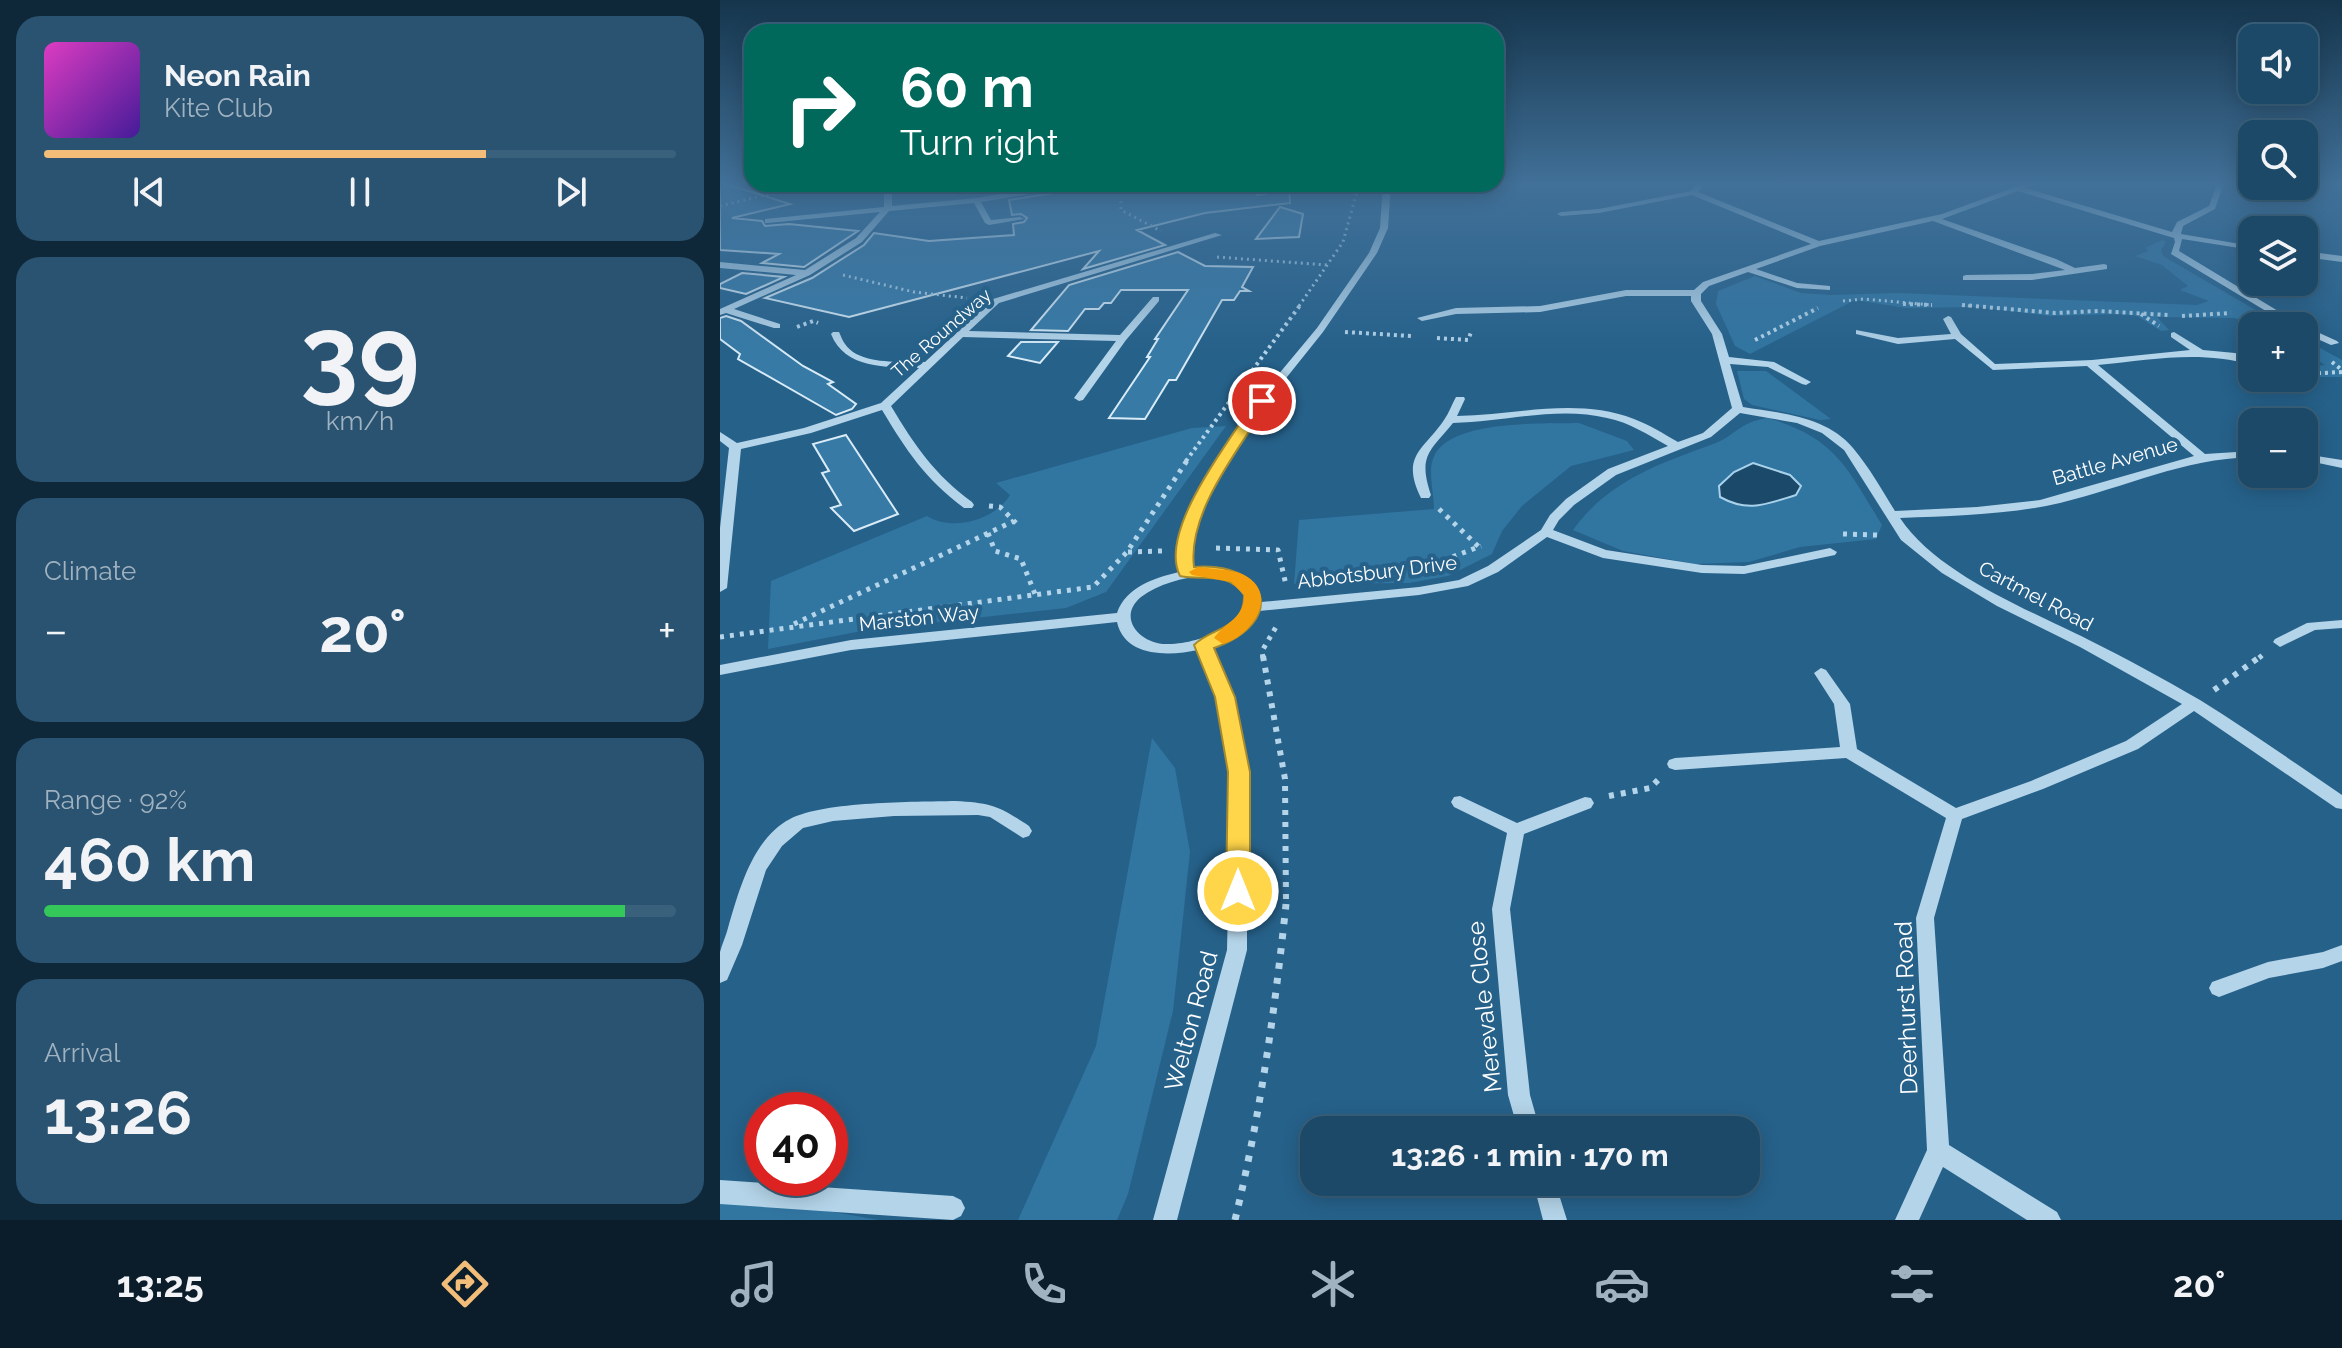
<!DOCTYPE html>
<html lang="en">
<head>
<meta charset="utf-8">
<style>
  :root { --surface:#1c4968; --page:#295371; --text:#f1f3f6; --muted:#a0b2c0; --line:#3a617c; --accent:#f2bc79 }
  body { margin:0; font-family:Raleway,sans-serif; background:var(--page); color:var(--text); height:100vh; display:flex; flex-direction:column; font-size:30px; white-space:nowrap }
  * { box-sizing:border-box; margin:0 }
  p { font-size:26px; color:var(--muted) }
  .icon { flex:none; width:44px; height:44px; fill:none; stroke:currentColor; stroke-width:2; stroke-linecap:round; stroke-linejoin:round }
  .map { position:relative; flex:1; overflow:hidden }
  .side { display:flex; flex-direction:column; gap:16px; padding:16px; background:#0f2839; width:720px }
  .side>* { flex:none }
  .banner { position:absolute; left:24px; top:24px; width:760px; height:168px; border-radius:24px; box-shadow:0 4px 20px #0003,0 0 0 2px var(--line); background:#00695c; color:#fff; overflow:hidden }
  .buttons { position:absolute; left:1518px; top:24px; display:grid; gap:16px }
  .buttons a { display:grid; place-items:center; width:80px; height:80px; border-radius:16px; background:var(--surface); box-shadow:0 4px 20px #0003,0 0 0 2px var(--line); font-size:40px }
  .speed { position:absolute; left:24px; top:1092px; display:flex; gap:16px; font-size:40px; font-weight:700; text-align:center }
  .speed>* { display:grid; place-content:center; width:104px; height:104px; border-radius:50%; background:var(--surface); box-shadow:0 4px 20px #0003,0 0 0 2px var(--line); line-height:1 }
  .speed .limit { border:12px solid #d22; background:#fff; color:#111 }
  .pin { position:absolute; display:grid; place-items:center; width:68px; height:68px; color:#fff; margin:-34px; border:4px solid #fff; border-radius:50%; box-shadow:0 2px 8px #0007 }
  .me { position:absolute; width:88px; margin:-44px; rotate:0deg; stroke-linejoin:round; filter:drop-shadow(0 0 6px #0008) }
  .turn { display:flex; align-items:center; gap:28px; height:168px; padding:0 24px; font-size:36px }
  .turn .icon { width:104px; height:104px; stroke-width:2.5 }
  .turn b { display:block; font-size:56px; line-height:68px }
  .big { font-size:60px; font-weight:700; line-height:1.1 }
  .side .widget { flex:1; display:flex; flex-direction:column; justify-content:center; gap:12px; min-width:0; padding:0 28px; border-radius:24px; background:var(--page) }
  .side .dial { align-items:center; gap:0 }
  .dial b { font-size:104px; line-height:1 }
  .song { display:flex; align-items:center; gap:24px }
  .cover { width:96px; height:96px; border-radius:12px; background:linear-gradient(135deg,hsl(310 70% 55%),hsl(260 70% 35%)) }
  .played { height:8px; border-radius:4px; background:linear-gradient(90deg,var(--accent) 70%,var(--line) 70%) }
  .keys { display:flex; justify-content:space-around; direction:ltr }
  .heat { display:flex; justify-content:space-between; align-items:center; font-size:44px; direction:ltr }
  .charge { height:12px; border-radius:6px; background:linear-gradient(90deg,#34c759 92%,var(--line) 0) }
  .trip { position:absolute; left:580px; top:1116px; width:460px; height:80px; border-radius:24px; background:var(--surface); box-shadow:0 4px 20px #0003,0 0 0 2px var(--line); font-weight:700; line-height:80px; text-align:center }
  .menu { display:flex; height:128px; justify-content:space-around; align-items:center; background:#0b1d2a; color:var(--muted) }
  .menu .icon { width:56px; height:56px }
  .menu .current { color:var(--accent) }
  .menu b { font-size:36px; color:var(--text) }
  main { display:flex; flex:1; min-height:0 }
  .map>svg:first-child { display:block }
  .green { fill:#3175a1 }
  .water { fill:#1b496a; stroke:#a8d1ea; stroke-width:2 }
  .building { fill:#377aa6; stroke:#d8ebf7; stroke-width:2 }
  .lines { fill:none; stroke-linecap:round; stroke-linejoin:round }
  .path-far4 { stroke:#b4d4e9; stroke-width:3; stroke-dasharray:2 4; stroke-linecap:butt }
  .path-far3 { stroke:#b4d4e9; stroke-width:4; stroke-dasharray:3 4; stroke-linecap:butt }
  .path-far2 { stroke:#b4d4e9; stroke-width:5; stroke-dasharray:4 6; stroke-linecap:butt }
  .path-far1 { stroke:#b4d4e9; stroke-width:6; stroke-dasharray:5 7; stroke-linecap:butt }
  .path { stroke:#b4d4e9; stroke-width:7; stroke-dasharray:6 9; stroke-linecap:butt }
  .minor { fill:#b4d4e9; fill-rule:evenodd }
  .route { fill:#ffd54a; stroke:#a68a30; stroke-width:2 }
  .slow { fill:#f59e0b }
  .labels { text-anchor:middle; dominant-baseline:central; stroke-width:8; stroke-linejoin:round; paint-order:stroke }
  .far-street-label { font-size:18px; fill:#fff; stroke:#26618a }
  .street-label { font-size:20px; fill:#fff; stroke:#26618a }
  .near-street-label { font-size:24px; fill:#fff; stroke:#26618a }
</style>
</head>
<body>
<main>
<section class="side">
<div class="widget">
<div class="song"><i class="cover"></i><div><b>Neon Rain</b><p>Kite Club</p></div></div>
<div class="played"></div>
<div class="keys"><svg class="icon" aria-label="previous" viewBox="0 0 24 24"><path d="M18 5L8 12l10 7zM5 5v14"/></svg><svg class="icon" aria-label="pause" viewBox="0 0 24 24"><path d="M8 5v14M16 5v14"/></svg><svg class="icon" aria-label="next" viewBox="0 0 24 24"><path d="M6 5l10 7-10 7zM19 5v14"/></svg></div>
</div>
<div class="widget dial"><b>39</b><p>km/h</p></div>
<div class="widget"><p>Climate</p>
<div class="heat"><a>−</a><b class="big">20°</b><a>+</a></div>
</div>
<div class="widget"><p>Range · 92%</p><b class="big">460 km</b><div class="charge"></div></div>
<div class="widget"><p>Arrival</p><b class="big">13:26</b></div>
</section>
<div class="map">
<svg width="1622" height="1220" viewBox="0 0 1622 1220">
  <rect width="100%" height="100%" fill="#26618a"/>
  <path class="green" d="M1442 240 1446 242 1441 250 1443 256 1563 326H1537L1515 318 1437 317 1449 330 1441 331 1417 316 1402 314 1331 316 1257 307 1186 308 1135 300 1030 354 1015 346 996 304 998 291 1035 276 1081 293 1110 295 1178 293 1477 305 1489 301 1460 290 1468 286 1442 265 1415 256 1429 251 1425 248Z
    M1584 339 1622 360V377H1598L1584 367 1605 365 1584 351Z
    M1017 371H1046L1111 419 1100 420 1032 405 1024 399Z
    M1048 418C1116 438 1127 468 1162 525L1156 539 1080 547 1029 562 975 564 903 551 853 530C888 481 939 464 993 444 1016 436 1018 422 1048 418Z
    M859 423 907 441 914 450 851 466 802 506 782 531 772 554 728 576 689 583 574 584 579 520 714 509C714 494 708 472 713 459 726 419 824 424 859 423Z
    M506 426 386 592 346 608 147 630 48 649 51 581 207 516C232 532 275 520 290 495L276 483 472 428Z
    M432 738 455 768 470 852 453 1011 408 1194 397 1220H298L376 1046Z
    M0 1203 96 1209 159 1220H0Z"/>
  <path class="water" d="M1033 463 1070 475 1081 486 1076 495C1046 504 1029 513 1000 497L999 486 1014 472Z"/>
  <path class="building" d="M0 182 70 204 12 218 42 221 45 226 69 224 138 231 84 267 42 263 59 254 0 250Z
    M412 184H533L537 195 545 194 547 184H569L570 203 485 213 417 230 445 245 363 269 379 251 129 317 45 298 92 278 144 245 154 233 209 241 294 235 293 224 304 222 307 218 301 214 292 215 289 200 352 190 405 189Z
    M560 207 583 214 579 237 536 239Z
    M458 252 485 266 533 267 522 287 529 291H520L514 300H502L456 380H449L425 419 389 418 430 357H427L438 339H435L468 290H401L391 303H384L379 309H365L348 331 311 330 349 285Z
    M22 273 64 277 26 294 0 288V284Z
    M6 316 21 321 83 366 113 382 108 384 136 404 132 409 116 415 18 359 20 354 0 339V318Z
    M301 342H338L320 363 288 356Z
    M126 435 178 514 134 531 111 508 121 505 102 473 109 471 93 444Z"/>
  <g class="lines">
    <path class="path-far4" d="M28 182 32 183
      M36 184 60 191
      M401 201V210L441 231
      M0 206 89 184
      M497 257 607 265
      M123 275 194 292 247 298
      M1123 301 1144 299 1212 305
      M1242 305 1249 306
      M579 306 623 242 639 184"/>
    <path class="path-far3" d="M1183 304 1212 305
      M1242 305 1335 313 1378 311 1448 315
      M1421 314 1439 326
      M1462 316 1511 313
      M77 327 93 321 98 323
      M625 332 691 336
      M717 338 748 340 752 330
      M1035 340 1098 308
      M1612 362 1622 370
      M1584 374 1622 372
      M466 461 581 304"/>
    <path class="path-far2" d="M269 506 280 507 296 523
      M719 509 759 547
      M268 533 275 551 301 559 315 594
      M1123 534 1157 535
      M496 548 558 550 566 585
      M408 552 442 551
      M714 564 761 546
      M74 624 294 521
      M0 637 373 587 407 552 468 459
      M543 658 542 651 556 627
      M1539 658 1545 653"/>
    <path class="path-far1" d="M543 656 565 779 566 906
      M1494 690 1541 656
      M889 796 930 788 939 779"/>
    <path class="path" d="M515 1220C540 1116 555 1010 566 904"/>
    <path class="minor" d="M978 182H986L978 192 1099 241 1222 214 1309 182H1319L1305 188 1452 232 1457 222 1489 206 1497 184 1504 182 1495 209 1463 226 1461 234 1532 246V250L1462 239 1459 251 1583 326H1571L1451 254 1455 242 1454 238 1298 191 1222 219 1336 259 1355 268 1384 264 1387 265V269L1312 280H1243V276L1246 275 1312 274 1345 270 1213 221 1100 246 1036 269 1077 283 1110 286V290L1077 288 1028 272 989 286 981 294V301L1002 334 1009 357 1054 362 1091 382 1086 385 1082 384 1048 367 1010 364 1023 407C1060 413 1107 416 1133 448 1149 467 1162 490 1175 511L1257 507 1320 500 1474 456 1367 366 1273 370 1235 339 1178 344 1136 334V330L1178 338 1231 334 1223 319 1228 316 1231 317 1241 334 1275 364 1372 360 1470 350 1451 337V333L1454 332 1483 350 1515 353 1532 359V365C1479 350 1432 360 1378 365L1485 454 1532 451V457C1463 459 1406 487 1340 503 1288 515 1234 516 1180 518 1217 574 1309 610 1367 639 1405 658 1444 679 1480 700 1528 730 1575 763 1622 795V809L1616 808 1474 711 1418 749 1323 789 1242 819 1214 918 1229 1145 1337 1212 1341 1220H1307L1223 1167 1199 1220H1175L1207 1150 1196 918 1226 818 1126 758 955 770 949 768 947 764 949 760 955 758 1120 747 1114 704 1094 673 1101 668 1106 670 1130 704 1137 749 1236 808 1311 781 1406 741 1462 704 1360 647 1277 606 1222 573 1181 540 1124 450 1102 433 1077 423 1020 413 991 437 896 475 854 505 839 520 833 530 886 550 982 565 1024 566 1110 548 1117 552 1115 555 1024 574 982 573 883 558 827 537 778 572 748 586 699 595 539 611C526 629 512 638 491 646L513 697 527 772V950L457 1220H433L507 950 511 772 497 697 478 650C450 656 405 658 397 622L131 650 0 675V665L131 640 397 613C406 587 434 578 459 572L456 550 470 507 538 399 597 328 649 253 660 228 663 184H671L668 228 657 253 603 332 547 402 482 507 470 550 472 569C497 565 535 574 541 602L699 587 739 580 768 566 821 530 830 515 846 499 888 469 948 446C928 435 909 422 887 418 837 406 784 422 733 423 709 452 698 456 711 495L709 498H701C680 455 704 450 724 420 729 413 732 404 736 397H744L745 399 737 416C797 415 856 397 914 419 930 425 944 434 958 442L983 433 1012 408 992 334 971 301V296H906L820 312 736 314 702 321 697 318 736 308 820 306 906 290H974L983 282 1091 244 972 195 879 213 841 216 837 214 841 212 879 209 971 191ZM484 575C577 590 499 646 446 644 421 644 396 618 421 597 438 584 463 578 484 575Z
      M164 184H172V206L256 198 344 184H409L405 186 352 187 261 202 271 220 300 217 304 219 269 225 265 223 254 203 169 211 142 242 90 275 14 309 60 324V328H54L6 313 0 315V309L76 275 0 268V262L85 270 136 238 160 212 48 223H45V219L164 207Z
      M536 184H544L543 192H537Z
      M495 233 502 235 279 303 249 331 400 335 433 297H439V301L406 340 363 400 359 401 354 398 396 341 243 337 171 406C195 446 214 474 252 502L254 505 252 508H244C205 479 186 450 162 410L91 433 21 449 7 588 0 592V528L9 448 0 441V432L17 443 84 428 161 403 199 368C166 367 125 369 111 334L113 332H119C121 336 122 340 125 344 140 366 182 361 205 362L273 299Z
      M1584 251 1622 256V262L1584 257Z
      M1584 326 1617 341 1619 343 1611 345 1584 333Z
      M1553 378H1565L1572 385 1567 388Z
      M1584 454 1622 460V468L1584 460Z
      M1622 620V628L1595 630 1560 647 1553 642 1555 639 1587 623Z
      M740 796 797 823 865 797 871 798 874 803 871 808 804 834 790 909 810 1095 820 1130H798L788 1095 772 909 787 833 734 807 731 802 734 797Z
      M235 801C272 803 279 806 309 826L312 831 309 836 303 838 270 817 258 815 174 816 113 821 83 828 62 846 46 870 22 945 7 980 0 983C0 973 0 961 0 952 2 944 6 936 8 928 19 891 32 839 70 819 105 801 195 802 235 801Z
      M1622 945V961L1603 968 1549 978 1499 997 1492 994 1489 988 1492 982 1548 962 1603 952Z
      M0 1180 233 1196 241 1200 245 1208 241 1216 233 1220 0 1204Z
      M813 1182H835L847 1220H823Z"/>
  </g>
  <linearGradient id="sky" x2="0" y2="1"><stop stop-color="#15354c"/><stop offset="0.52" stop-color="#417098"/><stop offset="1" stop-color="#417098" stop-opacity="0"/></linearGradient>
  <rect width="1622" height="353" fill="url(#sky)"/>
  <path class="route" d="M542 397 549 401C521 447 467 511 474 567 548 561 569 621 494 648L515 697 530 772V891L526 898 518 900 509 898 506 891 508 772 495 697 474 645C491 627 525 630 524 595 510 571 482 581 460 576 437 531 511 439 535 401Z"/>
  <path class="slow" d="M478 567C492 569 510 569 522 574 561 592 533 636 503 644L494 638C506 621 524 619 524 595L511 582 472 575 469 572Z"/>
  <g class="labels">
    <g class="far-street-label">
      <text transform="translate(221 333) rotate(-41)">The Roundway</text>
    </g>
    <g class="street-label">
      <text transform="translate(1395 461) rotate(-16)">Battle Avenue</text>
      <text transform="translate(657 572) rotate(-7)">Abbotsbury Drive</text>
      <text transform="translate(1316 596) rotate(28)">Cartmel Road</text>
      <text transform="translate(199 618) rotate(-6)">Marston Way</text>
    </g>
    <g class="near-street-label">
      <text transform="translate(764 1007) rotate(-96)">Merevale Close</text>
      <text transform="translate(1186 1008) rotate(-92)">Deerhurst Road</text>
      <text transform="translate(471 1021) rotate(-75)">Welton Road</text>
    </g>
  </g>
</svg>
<div class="buttons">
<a><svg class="icon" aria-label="sound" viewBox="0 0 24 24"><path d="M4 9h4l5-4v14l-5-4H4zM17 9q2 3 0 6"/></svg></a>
<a><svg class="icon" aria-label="search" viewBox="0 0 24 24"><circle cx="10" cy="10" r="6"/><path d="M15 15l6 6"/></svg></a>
<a><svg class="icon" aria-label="layers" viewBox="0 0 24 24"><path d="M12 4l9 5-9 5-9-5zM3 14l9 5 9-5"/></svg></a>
<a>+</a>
<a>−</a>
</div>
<div class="speed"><div class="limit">40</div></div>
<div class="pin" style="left:542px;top:401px;background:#d93025"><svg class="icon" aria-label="arrive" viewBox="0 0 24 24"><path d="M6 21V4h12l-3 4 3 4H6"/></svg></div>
<svg class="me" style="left:518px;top:891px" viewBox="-20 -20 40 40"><circle r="17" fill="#ffd54a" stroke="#fff" stroke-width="3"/><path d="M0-11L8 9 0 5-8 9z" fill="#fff"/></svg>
<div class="trip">13:26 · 1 min · 170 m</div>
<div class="banner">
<div class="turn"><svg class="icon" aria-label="right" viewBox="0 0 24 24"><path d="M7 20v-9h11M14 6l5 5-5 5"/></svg><div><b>60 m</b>Turn right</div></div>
</div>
</div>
</main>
<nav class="menu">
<b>13:25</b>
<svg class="icon current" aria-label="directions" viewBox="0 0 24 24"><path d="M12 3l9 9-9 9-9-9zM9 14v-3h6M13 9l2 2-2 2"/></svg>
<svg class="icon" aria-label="music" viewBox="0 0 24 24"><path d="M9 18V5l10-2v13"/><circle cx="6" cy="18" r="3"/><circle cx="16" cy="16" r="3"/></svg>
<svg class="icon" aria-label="phone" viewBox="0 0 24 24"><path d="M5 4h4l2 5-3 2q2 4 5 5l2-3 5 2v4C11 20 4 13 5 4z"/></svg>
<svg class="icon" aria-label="climate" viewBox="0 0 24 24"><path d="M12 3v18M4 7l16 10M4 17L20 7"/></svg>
<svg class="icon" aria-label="car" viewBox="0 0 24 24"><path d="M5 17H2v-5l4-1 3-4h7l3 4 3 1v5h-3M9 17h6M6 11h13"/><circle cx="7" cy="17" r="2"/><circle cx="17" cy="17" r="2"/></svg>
<svg class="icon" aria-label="filters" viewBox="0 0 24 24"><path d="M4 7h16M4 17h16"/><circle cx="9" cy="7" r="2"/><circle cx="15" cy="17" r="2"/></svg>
<b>20°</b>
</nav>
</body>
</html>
